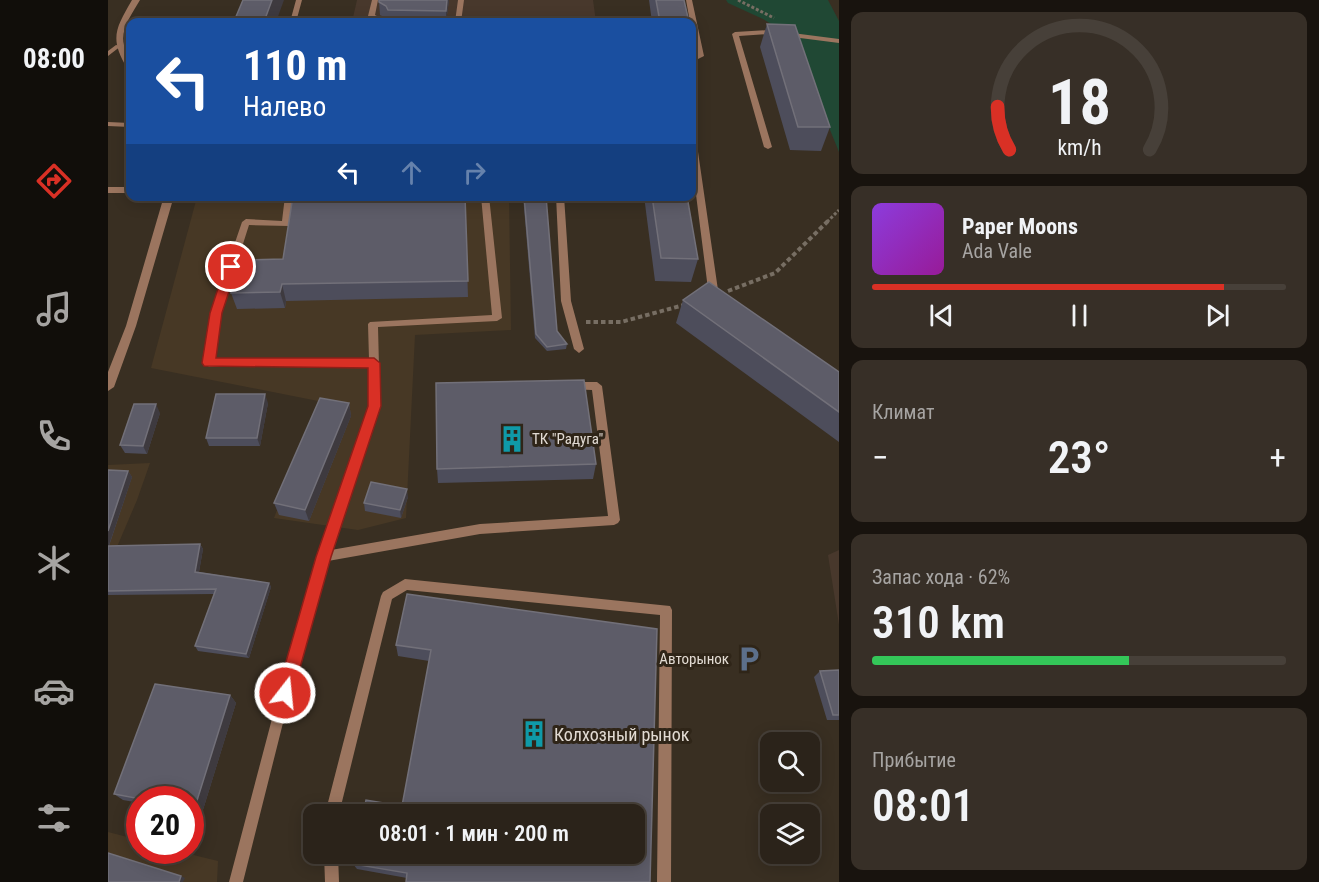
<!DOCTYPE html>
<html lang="ru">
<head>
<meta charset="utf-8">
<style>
  :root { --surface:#2b231a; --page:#372f27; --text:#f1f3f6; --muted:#a6a4a2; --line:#474039; --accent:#d93025 }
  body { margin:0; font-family:"Roboto Condensed",sans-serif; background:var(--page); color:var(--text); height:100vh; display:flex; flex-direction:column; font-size:22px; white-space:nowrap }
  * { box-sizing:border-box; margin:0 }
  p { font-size:20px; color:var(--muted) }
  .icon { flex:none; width:33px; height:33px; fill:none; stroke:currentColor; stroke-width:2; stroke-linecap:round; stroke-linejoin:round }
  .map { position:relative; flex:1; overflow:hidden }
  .side { display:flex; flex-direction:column; gap:12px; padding:12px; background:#18130e; width:480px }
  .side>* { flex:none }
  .top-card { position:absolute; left:18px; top:18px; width:570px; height:183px; border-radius:12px; box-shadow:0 3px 15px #0003,0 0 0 2px var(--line); background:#1a4fa0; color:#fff; overflow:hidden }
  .buttons { position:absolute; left:652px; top:732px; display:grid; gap:12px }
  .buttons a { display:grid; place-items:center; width:60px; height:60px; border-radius:12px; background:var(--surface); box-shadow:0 3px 15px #0003,0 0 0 2px var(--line); font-size:30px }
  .speed { position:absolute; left:18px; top:786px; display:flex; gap:12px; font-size:30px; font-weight:700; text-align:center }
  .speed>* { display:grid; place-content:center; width:78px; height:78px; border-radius:50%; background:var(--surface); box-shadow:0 3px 15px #0003,0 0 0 2px var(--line); line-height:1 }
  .speed .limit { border:9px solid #d22; background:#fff; color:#111 }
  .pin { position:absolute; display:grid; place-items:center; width:51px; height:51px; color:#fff; margin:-26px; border:3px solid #fff; border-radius:50%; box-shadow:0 2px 6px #0007 }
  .me { position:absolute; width:66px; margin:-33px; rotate:16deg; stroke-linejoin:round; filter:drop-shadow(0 0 4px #0008) }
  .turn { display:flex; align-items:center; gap:21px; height:126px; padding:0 18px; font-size:27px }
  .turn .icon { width:78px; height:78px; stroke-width:2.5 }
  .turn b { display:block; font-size:42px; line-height:51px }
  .lanes { display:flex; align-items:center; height:57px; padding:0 18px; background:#0003; justify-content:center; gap:30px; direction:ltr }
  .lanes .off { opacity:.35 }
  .big { font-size:45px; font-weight:600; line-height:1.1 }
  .side .widget { flex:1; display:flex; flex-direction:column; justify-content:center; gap:9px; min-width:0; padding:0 21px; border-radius:12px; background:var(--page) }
  .side .dial { align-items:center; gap:0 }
  .dial svg { height:156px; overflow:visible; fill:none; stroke:var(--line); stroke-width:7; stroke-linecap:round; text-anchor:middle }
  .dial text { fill:var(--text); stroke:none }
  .song { display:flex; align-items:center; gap:18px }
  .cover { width:72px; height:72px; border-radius:9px; background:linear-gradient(135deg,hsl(270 70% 55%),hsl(300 70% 35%)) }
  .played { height:6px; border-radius:3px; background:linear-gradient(90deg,var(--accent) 85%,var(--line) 85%) }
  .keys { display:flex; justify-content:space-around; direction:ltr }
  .heat { display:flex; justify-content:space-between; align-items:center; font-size:33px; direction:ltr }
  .charge { height:9px; border-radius:4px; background:linear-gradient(90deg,#34c759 62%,var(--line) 0) }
  .trip { position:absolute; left:195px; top:804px; width:342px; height:60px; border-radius:12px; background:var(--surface); box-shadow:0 3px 15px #0003,0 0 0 2px var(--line); font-weight:600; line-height:60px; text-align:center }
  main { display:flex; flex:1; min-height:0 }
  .tabs { display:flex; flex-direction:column; width:108px; justify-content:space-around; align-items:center; background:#110e0a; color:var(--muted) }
  .tabs .icon { width:42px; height:42px }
  .tabs .selected { color:var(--accent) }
  .tabs b { font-size:27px; color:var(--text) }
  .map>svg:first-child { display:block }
  .built { fill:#473825 }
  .education { fill:#48382c }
  .green { fill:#204834 }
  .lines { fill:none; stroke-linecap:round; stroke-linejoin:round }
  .path-far1 { stroke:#776e63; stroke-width:3; stroke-dasharray:3 2; stroke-linecap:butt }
  .path { stroke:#776e63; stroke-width:4; stroke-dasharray:4.5 3; stroke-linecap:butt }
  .service { fill:#9b755f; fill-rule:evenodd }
  .minor { fill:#9b755f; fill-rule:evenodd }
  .wall { fill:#4d4d5b }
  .shaded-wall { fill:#3e3a3f }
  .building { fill:#5d5c68; stroke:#727079; stroke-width:1.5 }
  .route { fill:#d93025; stroke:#8d1f18; stroke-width:1.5 }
  .labels { text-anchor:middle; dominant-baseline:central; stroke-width:6; stroke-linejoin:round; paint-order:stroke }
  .poi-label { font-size:15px; fill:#e2dbd3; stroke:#2f2518; text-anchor:start }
  .near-poi-label { font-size:18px; fill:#e2dbd3; stroke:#2f2518; text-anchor:start }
</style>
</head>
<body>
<main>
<nav class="tabs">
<b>08:00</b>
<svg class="icon selected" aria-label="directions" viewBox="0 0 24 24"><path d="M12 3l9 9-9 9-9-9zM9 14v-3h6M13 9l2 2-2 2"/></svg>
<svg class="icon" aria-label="music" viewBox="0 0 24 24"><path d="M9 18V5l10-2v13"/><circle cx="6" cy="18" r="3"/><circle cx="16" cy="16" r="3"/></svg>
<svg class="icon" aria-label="phone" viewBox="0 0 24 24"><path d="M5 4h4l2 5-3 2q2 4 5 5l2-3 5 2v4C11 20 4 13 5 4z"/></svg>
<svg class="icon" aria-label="climate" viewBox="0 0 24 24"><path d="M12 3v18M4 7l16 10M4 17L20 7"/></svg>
<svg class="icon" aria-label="car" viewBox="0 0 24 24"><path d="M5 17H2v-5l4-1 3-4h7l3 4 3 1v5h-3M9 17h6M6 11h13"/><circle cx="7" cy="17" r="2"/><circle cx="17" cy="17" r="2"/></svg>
<svg class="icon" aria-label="filters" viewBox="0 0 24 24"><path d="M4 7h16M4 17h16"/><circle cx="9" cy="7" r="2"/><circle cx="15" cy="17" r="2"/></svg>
</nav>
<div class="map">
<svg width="731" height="882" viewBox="0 0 731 882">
  <rect width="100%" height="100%" fill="#392f22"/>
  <path class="built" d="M89 197H401L403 330 307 335 298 518 250 530 166 518 210 401 43 368Z
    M42 463 29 500 0 568V465Z
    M0 832 31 840 32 850 69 851 110 861 109 882H0Z"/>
  <path class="education" d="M249 0H485L488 22H244Z
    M731 550V625L720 555Z"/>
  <path class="green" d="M618 0H720L731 21V152L687 44 673 30 655 19 620 3Z"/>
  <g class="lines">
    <path class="path-far1" d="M630 0 666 18
      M719 222 731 210"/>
    <path class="path" d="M620 291 667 273 721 220
      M478 322H513L576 305"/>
    <path class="service" d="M188 0H194L188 22H182Z
      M264 0H270L267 15 278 21 279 22H272L260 16Z
      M350 0H356L353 22H347Z
      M578 0H584L596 56 584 62V57L588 55 584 22H582Z
      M661 30 731 39V43L661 34 631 36 664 147 660 149 656 147 624 34 627 32Z
      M8 45 13 46 0 56V51Z
      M0 122 22 123V127L0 126Z
      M584 136 588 138 611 297 606 300 601 297 584 163Z
      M0 187H22V193H0Z
      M177 196H185L181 226 141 225 113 313 106 359H261L260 324 262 322 384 315 373 196H381L394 318 389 321 270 327 272 406 223 550 372 524 500 516 484 390 460 389 459 386 460 383 464 382H489L494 386 512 520 510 523 506 525 372 534 220 561 177 715 135 882H121L165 715 209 557 262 406 261 367H101L96 363 103 313 134 222 138 219 174 221Z
      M448 196H456L463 301 476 349 471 353 466 349 453 301Z
      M297 579 562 606 564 610 563 882H549L552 615 299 590 284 599 231 814H217L273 596 275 592Z
      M216 854H230L231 882H217Z"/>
    <path class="minor" d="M24 0H32C24 14 12 29 16 45 19 54 23 60 22 68H19C1 38 8 28 24 0Z
      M56 196H66L28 326 6 387 0 391V372L18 326Z"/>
  </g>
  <path class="wall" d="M135 0 168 22H128L127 19Z
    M341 0 338 22H280V19L272 15 271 2Z
    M541 0H576L581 22H544Z
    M659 24 722 127 713 151 682 150 652 47Z
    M357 196 360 297 178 301 177 308 129 309 123 293 175 259Z
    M415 196H438L449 331 459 344 458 349 439 351 427 338Z
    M536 196H579L590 259 583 282 547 281Z
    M575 300 731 372V442L568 323Z
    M160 403 152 446H101L98 438Z
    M241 403 243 416 201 521 171 515 166 503Z
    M52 413 39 454 17 453 12 445Z
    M488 464 485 479 330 483 329 469Z
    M0 470 20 471 24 477 1 546 92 544 95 549 91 572 161 583 163 587 141 658 90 651 87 646 106 594 0 595Z
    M300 497 293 518 257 511 256 503Z
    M549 629 299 878 249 869 245 864 294 806 321 661 290 656 288 645Z
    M731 670V720H719L706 677 712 671Z
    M122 695 128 703 94 813 82 811V800H32V803L15 800 6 794Z"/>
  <path class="shaded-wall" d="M164 0H176L168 22H157V19Z
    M339 0H341L338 22V11Z
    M174 284 178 301 177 308 172 292Z
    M157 394 160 403 152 446 149 438Z
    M241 403 243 416 201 521 197 510Z
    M48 404 52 413 39 454 35 446Z
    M20 471 24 477 0 548V531Z
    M299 489 300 497 293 518 292 510Z
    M92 544 95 549 90 577 87 572Z
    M161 583 163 587 141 658 138 654Z
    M122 695 128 703 94 813 87 807Z
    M73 876 77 878 75 882H71Z"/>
  <path class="building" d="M135 0H164L157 19H127Z
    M271 0H339L338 11 280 10 278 6 271 2Z
    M548 0H576L581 22H552Z
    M659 24 687 25 722 127H690Z
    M185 196H357L360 281 174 284 172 292 123 293 130 260 175 259Z
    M416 196H438L449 331 459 344 439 347 428 334Z
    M544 196H579L590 259 553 258Z
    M601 282 731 372V412L575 300Z
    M476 380 488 464 329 469 328 383Z
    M108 394H157L149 438H98Z
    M212 398 241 403 197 510 166 503Z
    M26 404H48L35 446 12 445Z
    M0 470 20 471 0 531Z
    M263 482 299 489 292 510 256 503Z
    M92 544 87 572 161 583 138 654 87 646 108 589 0 591V546Z
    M299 594 549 629 542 882H298L299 873 245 864 247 854H526V814H255L258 800 294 806 323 650 288 645Z
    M731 670V715H725L712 671Z
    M47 684 122 695 87 807 82 806V800H38L6 794Z
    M0 853 73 876 71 882H0Z"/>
  <path class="route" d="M123 263 129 267 114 313 108 358H266L272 363 273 406 223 557 185 693 183 699 177 701 171 699 169 693 208 557 260 406V368L96 366 94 363 102 313 117 267Z"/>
  <defs>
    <symbol id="building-bare" viewBox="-9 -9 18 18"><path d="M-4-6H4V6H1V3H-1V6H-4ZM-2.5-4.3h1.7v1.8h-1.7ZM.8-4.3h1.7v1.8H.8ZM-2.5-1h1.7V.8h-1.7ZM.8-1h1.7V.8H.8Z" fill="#0f9aa8" stroke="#2f2518" stroke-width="2.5" paint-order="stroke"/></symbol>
    <symbol id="parking-bare" viewBox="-9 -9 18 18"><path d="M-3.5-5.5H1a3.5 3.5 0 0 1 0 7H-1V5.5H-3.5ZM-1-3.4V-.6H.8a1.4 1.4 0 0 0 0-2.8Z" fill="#5c6f8a" stroke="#2f2518" stroke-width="2.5" paint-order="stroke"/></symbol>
  </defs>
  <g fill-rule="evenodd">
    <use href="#building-bare" x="385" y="420" width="38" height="38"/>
    <use href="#parking-bare" x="622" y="640" width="38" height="38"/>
    <use href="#building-bare" x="407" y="715" width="38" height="38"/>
  </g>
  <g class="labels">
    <g class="poi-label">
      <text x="424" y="439">ТК "Радуга"</text>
      <text x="621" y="659" text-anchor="end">Авторынок</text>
    </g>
    <g class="near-poi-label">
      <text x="446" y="734">Колхозный рынок</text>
    </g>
  </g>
</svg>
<div class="buttons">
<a><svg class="icon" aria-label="search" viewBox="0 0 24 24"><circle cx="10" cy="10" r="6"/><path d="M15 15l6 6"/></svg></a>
<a><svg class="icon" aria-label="layers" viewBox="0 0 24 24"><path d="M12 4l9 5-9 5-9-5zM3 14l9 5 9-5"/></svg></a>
</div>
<div class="speed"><div class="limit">20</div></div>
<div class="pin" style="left:123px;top:267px;background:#d93025"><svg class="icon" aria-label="arrive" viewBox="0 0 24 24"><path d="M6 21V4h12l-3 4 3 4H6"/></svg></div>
<svg class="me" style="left:177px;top:693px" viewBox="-20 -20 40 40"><circle r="17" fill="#d93025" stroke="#fff" stroke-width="3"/><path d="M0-11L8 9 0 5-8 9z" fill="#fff"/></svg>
<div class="trip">08:01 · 1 мин · 200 m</div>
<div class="top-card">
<div class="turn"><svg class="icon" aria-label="left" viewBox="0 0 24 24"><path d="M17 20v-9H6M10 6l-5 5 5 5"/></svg><div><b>110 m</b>Налево</div></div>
<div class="lanes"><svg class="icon" aria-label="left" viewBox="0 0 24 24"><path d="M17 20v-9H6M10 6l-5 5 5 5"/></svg><svg class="icon off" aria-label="ahead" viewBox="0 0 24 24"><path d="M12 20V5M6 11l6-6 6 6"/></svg><svg class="icon off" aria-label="right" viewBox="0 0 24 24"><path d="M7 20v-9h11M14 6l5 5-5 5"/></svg></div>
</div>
</div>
<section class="side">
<div class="widget dial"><svg viewBox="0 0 100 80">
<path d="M14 69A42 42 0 1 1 86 69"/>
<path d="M14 69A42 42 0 0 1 8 47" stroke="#d93025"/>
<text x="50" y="56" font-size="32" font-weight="700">18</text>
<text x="50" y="72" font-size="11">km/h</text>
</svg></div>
<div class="widget">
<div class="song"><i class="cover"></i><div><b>Paper Moons</b><p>Ada Vale</p></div></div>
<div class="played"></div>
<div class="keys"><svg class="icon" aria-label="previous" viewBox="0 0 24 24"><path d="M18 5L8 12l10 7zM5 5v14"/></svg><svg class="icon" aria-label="pause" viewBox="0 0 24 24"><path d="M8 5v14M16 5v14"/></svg><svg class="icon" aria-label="next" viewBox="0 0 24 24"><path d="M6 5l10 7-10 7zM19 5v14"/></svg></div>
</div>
<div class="widget"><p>Климат</p>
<div class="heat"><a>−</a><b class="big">23°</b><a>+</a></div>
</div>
<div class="widget"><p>Запас хода · 62%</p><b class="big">310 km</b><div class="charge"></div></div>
<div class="widget"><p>Прибытие</p><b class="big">08:01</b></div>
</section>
</main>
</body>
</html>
